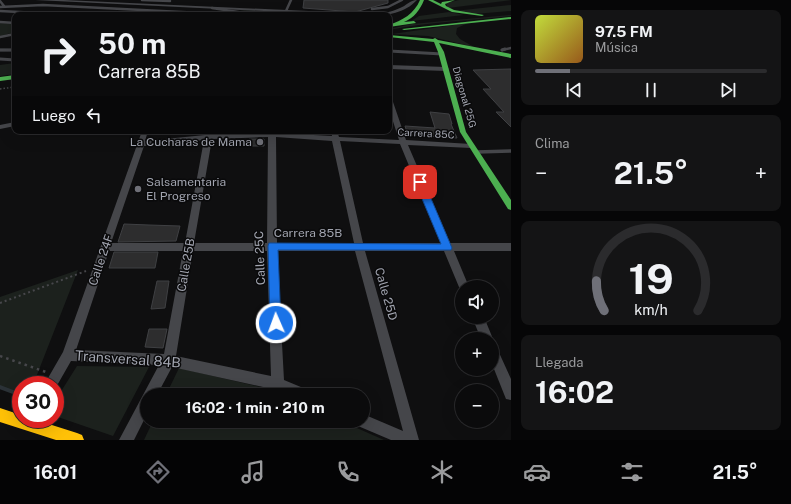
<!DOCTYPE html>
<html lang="es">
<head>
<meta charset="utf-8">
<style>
  :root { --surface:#0b0b0c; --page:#141415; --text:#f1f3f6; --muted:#9a9b9d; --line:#2b2b2d; --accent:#6f7078 }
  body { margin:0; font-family:"Public Sans",sans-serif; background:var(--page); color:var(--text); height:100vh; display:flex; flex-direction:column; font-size:15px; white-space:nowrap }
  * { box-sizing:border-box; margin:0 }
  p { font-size:13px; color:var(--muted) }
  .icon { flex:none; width:22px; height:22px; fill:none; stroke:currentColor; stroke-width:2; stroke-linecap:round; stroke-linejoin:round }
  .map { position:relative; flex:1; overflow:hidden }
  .side { display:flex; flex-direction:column; gap:10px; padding:10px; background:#060607; width:280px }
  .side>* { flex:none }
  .hud { position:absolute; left:12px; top:12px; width:380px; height:122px; border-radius:8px; box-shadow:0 4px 16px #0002,0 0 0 1px var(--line); background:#0b0b0c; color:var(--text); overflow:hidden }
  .controls { position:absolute; left:455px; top:280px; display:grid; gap:8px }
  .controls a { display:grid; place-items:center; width:44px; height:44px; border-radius:50%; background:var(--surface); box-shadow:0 4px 16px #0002,0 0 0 1px var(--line); font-size:20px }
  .speed { position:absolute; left:12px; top:376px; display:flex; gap:8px; font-size:20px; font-weight:700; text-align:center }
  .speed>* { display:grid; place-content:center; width:52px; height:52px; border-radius:50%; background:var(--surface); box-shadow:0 4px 16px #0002,0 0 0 1px var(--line); line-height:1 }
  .speed .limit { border:6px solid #d22; background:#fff; color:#111 }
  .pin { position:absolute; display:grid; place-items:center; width:34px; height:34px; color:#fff; margin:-17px; border-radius:8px; box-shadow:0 2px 6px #0006 }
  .me { position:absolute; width:44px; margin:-22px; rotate:358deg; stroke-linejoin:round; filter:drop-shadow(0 0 3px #0008) }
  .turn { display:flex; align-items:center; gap:14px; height:84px; padding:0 20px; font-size:18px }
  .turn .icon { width:52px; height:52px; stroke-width:2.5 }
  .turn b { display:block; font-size:28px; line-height:34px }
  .then { display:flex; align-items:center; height:38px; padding:0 20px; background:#0003; gap:8px; font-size:15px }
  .big { font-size:30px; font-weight:700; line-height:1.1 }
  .side .widget { flex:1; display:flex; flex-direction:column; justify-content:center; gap:6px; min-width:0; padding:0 14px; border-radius:8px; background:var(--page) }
  .side .dial { align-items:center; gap:0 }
  .dial svg { height:104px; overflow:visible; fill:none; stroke:var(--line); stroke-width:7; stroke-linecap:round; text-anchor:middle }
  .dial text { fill:var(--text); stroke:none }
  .song { display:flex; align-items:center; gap:12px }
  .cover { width:48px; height:48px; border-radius:6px; background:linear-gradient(135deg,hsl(70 70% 55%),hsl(30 70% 35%)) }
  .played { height:4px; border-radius:2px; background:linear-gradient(90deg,var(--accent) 15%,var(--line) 15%) }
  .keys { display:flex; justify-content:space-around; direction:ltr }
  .heat { display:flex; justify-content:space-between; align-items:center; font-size:22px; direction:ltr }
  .trip { position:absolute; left:140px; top:388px; width:230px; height:40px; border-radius:20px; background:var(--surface); box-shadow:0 4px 16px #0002,0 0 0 1px var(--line); font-weight:700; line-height:40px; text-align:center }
  .menu { display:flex; height:64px; justify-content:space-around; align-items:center; background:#040405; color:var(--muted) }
  .menu .icon { width:28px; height:28px }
  .menu .current { color:var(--accent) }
  .menu b { font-size:18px; color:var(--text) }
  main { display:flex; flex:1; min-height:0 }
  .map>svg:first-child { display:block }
  .green { fill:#1c211d }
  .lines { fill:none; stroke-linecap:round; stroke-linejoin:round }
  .stream { stroke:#2b3237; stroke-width:4 }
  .building { fill:#2d2d2e; stroke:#3f4043 }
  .path-far2 { stroke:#47474b; stroke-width:1.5; stroke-dasharray:1.5 2; stroke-linecap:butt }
  .path-far1 { stroke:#47474b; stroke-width:2; stroke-dasharray:2 3; stroke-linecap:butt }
  .path { stroke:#47474b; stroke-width:2.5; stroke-dasharray:2.5 4; stroke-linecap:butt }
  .lane-far2 { stroke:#45464a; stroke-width:2.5 }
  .lane-far1 { stroke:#45464a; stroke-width:3 }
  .lane { stroke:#45464a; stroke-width:3.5 }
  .street { fill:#45464a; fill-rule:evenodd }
  .fast { fill:#4caf50; fill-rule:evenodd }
  .slow { fill:#ffc107; fill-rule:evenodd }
  .route { fill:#1a73e8; stroke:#114b97 }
  .poi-dot { fill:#6f7078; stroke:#0a0a0b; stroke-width:1.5 }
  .labels { text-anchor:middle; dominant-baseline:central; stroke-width:3; stroke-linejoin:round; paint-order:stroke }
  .far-street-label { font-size:10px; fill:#a2a5b0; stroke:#0a0a0b }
  .poi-label { font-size:12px; fill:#a2a5b0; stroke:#0a0a0b; text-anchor:end }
  .street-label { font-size:12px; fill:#a2a5b0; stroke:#0a0a0b }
  .near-street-label { font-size:14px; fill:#a2a5b0; stroke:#0a0a0b }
</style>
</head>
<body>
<main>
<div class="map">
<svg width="511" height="440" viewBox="0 0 511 440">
  <rect width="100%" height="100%" fill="#0f0f10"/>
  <path class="green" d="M459 0H511L448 8 446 3Z
    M511 5V11L474 14 454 11Z
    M238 10 357 15H307L293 13 271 15Z
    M449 12 464 15 411 21 419 16Z
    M511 15V16C470 21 429 22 389 30V29L412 24Z
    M0 23 15 24V32L0 36Z
    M468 23 457 28 456 34 460 39 474 47 428 36 392 34Z
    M15 63V74L0 76V65Z
    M78 270 33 385H21V395L0 387V297Z
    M77 366 149 367 113 436 55 416V401Z
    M179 368 269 389 282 395H166Z
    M153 421H341L384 440H144Z"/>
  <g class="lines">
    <path class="stream" d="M0 387 21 395"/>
  </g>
  <path class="building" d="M304 0H388V3L355 12 303 8Z
    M511 69V127L496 112H504L483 89H491L473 70Z
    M430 112 449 114 452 124H451L457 138 408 135 405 126 435 128Z
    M249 139H264V146H249Z
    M124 224 149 225 180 226 176 241 118 242Z
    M114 252H158L155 268H109Z
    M157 281H169L165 308 151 309Z
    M149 329H167L163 348 145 347Z"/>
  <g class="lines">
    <path class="path-far2" d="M0 89 15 87"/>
    <path class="path-far1" d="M0 303 86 271"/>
    <path class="path" d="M0 356 46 372"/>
    <path class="lane-far2" d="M142 0 170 1
      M0 1 4 6
      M0 7 43 5 241 15
      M212 8 258 15
      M372 9 388 7 402 0
      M0 11 77 15
      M286 11 291 0
      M287 15H297
      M0 22 15 23
      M0 37 15 34
      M0 50H15
      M502 50 511 48"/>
    <path class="lane-far1" d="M0 50H15
      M502 50 505 49
      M389 51 442 54
      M0 59 15 60"/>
    <path class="lane" d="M477 152 511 151"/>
    <path class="street" d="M35 0H64L374 14C383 13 392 12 400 8 406 6 410 0 417 0 398 20 370 15 345 15Z
      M389 65 446 67 449 69 446 71 389 69Z
      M389 97 392 99 406 140 471 144 475 146 471 148 408 145 450 243H511V251H454L469 287H462V291L459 287 444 251H365L419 440H391L358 426 356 421H363V414L403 431 355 251H277L284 380 308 390 309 395H288L277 390 172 367 157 395H147V414L134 440H119L159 365 71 361 55 389V385H44L63 352 142 131H148L145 141 205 135 207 132H211L212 135 268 133 269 131H275L276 133 332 136 331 131H337L339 137 399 140 389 109ZM268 137 267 243H194L212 139ZM276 137 332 141 354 243H277ZM204 140 185 243H111L144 146ZM340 141 400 144 441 243H363ZM109 251H183L164 354 76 350ZM193 251H267L271 376 176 356Z
      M15 122V126L0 129V125Z
      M472 317H484L493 339 492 341V339H481Z
      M492 344 496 346 511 379V400L506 399 492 364Z"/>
    <path class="fast" d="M420 0H424C420 10 414 18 404 22L414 21 416 23 389 27V25C403 20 414 14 420 0Z
      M428 0H433L441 4 442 2 455 0 445 4 446 6 454 10 484 15 482 16 452 12Z
      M511 17V19L404 30 402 29Z
      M389 35 433 39 435 38 438 40 511 54V58L439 43 444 52 466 132 511 200V210L508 209 460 132 438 52 434 42 389 37Z
      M15 75V79L0 81V77Z"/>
    <path class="slow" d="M0 408 21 415V419H33L77 433 82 435 84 440H56L0 422Z"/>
  </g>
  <path class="route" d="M420 179 424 182 452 248 451 250H278L281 323 280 326 276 328 271 326 270 323 268 246 269 243 441 244 415 182Z"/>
  <g class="poi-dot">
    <circle cx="260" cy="142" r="4"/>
    <circle cx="138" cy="189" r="4"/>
  </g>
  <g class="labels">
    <g class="far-street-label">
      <text transform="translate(465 97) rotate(74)">Diagonal 25G</text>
      <text transform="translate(426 133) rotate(3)">Carrera 85C</text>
    </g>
    <g class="poi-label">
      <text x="252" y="142">La Cucharas de Mama</text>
      <text x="146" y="182" text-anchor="start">Salsamentaria<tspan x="146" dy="14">El Progreso</tspan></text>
    </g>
    <g class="street-label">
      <text x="308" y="233">Carrera 85B</text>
      <text transform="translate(260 258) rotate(-92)">Calle 25C</text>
      <text transform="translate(101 260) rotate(-71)">Calle 24F</text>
      <text transform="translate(186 265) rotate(-80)">Calle 25B</text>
      <text transform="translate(386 294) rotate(74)">Calle 25D</text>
    </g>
    <g class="near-street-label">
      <text transform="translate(128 359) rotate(4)">Transversal 84B</text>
    </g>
  </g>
</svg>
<div class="controls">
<a><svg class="icon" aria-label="sound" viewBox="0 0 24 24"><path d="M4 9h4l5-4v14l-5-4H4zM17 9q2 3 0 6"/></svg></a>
<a>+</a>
<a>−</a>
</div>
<div class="speed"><div class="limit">30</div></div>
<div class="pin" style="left:420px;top:182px;background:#d93025"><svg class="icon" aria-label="arrive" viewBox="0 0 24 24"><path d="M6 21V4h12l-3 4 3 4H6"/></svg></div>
<svg class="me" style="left:276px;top:323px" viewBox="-20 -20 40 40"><circle r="17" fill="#1a73e8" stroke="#fff" stroke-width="3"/><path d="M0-11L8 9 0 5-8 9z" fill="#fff"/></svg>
<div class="trip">16:02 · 1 min · 210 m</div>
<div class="hud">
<div class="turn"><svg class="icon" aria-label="right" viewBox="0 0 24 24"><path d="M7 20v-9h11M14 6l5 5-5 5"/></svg><div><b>50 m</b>Carrera 85B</div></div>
<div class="then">Luego<svg class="icon" aria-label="left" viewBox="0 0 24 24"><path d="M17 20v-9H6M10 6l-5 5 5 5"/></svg></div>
</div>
</div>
<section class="side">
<div class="widget">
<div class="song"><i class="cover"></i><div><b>97.5 FM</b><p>Música</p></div></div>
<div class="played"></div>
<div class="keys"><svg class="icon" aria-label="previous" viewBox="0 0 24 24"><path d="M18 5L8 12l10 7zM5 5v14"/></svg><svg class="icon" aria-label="pause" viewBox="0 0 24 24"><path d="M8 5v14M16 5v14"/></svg><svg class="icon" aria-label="next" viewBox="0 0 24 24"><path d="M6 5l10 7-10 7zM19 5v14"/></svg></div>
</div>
<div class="widget"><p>Clima</p>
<div class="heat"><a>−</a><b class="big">21.5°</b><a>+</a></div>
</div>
<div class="widget dial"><svg viewBox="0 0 100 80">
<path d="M14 69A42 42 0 1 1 86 69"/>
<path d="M14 69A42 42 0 0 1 8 46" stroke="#6f7078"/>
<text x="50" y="56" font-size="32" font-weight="700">19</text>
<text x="50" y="72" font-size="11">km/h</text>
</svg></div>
<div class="widget"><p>Llegada</p><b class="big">16:02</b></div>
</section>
</main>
<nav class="menu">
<b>16:01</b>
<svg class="icon current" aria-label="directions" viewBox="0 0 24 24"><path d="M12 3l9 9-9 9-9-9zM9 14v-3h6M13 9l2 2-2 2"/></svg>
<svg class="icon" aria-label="music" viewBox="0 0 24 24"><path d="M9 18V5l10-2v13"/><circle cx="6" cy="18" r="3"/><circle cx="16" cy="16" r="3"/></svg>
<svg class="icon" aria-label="phone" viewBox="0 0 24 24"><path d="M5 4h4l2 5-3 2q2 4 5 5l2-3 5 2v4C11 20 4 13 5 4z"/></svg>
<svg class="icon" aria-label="climate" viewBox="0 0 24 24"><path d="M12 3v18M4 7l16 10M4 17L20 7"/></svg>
<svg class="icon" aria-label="car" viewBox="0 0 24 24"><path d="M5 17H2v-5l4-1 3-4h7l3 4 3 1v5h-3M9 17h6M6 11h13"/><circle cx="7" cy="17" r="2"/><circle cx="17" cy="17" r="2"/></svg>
<svg class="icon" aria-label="filters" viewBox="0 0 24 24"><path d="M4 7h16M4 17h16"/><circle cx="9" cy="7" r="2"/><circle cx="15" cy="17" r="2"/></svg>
<b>21.5°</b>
</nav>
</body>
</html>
